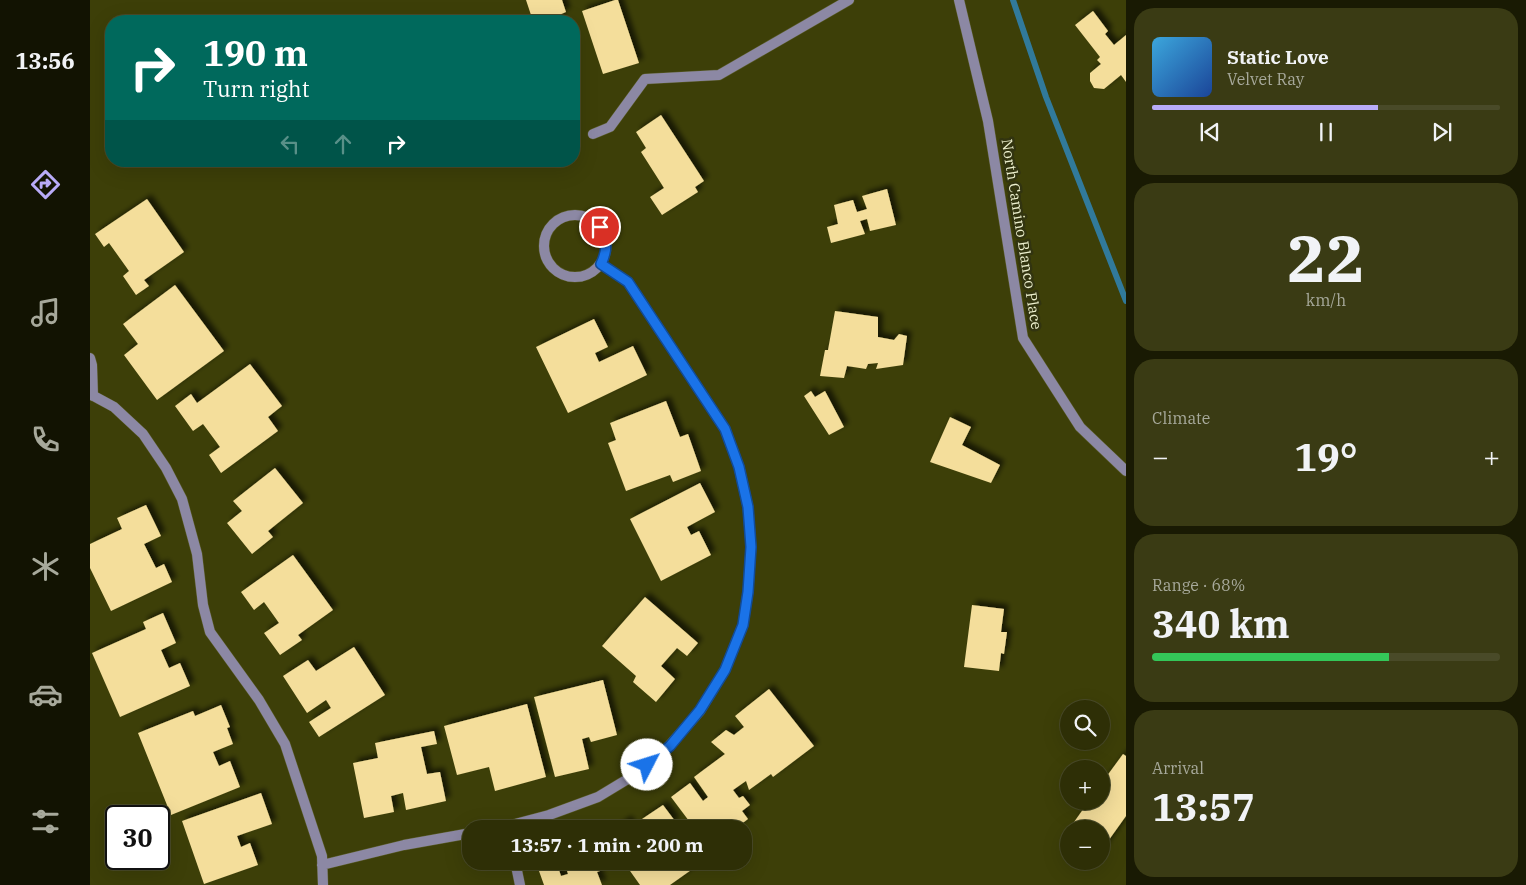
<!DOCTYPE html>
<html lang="en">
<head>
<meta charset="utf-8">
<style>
  :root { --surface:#2e2f06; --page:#3a3b14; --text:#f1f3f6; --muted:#a7a99b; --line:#494a28; --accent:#b8abf7 }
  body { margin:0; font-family:"IBM Plex Serif",serif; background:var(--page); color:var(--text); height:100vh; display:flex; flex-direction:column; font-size:19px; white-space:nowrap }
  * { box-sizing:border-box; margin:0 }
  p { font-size:16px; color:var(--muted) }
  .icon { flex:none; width:28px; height:28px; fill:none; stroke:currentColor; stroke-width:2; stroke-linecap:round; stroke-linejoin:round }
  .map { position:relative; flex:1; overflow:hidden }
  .panel { display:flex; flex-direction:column; gap:8px; padding:8px; background:#191a03; width:400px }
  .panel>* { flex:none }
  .hud { position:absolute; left:15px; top:15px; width:475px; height:152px; border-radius:20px; box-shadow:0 5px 20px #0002,0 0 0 1px var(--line); background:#00695c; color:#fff; overflow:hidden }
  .controls { position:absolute; left:970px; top:700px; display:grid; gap:10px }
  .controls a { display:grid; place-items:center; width:50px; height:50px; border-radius:50%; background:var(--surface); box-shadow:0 5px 20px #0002,0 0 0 1px var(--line); font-size:25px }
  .speed { position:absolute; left:15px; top:805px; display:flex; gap:10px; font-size:25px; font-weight:700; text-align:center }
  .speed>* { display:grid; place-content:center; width:65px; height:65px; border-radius:50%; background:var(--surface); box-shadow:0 5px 20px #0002,0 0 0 1px var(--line); line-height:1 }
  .speed .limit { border:2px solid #111; border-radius:8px; background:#fff; color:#111 }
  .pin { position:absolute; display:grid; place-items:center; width:42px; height:42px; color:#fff; margin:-21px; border:2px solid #fff; border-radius:50%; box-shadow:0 1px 5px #0007 }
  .me { position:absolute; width:55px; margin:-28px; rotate:50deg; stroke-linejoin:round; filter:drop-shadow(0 0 4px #0008) }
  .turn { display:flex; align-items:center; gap:18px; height:105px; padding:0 15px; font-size:22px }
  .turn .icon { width:65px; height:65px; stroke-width:2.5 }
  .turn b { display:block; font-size:35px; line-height:42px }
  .lanes { display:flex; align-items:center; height:48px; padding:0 15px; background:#0003; justify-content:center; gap:25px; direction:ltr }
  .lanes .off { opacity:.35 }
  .big { font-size:38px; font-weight:700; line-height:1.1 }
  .panel .widget { flex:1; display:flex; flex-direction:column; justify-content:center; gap:8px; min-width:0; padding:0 18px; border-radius:20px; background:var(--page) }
  .panel .dial { align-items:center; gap:0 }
  .dial b { font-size:65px; line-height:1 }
  .song { display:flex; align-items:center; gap:15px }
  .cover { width:60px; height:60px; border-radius:8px; background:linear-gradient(135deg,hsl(200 70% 55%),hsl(220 70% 35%)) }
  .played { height:5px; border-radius:2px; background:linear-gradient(90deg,var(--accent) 65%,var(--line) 65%) }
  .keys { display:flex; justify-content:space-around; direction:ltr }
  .heat { display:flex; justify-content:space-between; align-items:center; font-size:28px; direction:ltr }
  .charge { height:8px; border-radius:4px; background:linear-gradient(90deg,#34c759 68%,var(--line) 0) }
  .trip { position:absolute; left:372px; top:820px; width:290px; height:50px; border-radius:20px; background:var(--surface); box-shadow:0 5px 20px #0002,0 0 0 1px var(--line); font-weight:700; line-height:50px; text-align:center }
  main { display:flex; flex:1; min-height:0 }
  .menu { display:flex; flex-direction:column; width:90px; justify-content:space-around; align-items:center; background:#121302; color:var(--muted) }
  .menu .icon { width:35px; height:35px }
  .menu .current { color:var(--accent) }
  .menu b { font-size:22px; color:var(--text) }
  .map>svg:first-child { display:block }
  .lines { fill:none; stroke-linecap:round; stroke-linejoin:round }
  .stream { stroke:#317a9b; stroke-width:6 }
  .building { fill:#f4de9b; filter:url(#shadow) }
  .minor-casing { stroke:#595b28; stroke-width:11 }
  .minor { stroke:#8c88a4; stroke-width:10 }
  .route-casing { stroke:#114b97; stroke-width:12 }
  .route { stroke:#1a73e8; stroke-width:9 }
  .labels { text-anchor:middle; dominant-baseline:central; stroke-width:5; stroke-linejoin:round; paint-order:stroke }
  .street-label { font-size:15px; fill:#edf0ce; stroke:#323410 }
</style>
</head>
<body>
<main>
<nav class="menu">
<b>13:56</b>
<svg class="icon current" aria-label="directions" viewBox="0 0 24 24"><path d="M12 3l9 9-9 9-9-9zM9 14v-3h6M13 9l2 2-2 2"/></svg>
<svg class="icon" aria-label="music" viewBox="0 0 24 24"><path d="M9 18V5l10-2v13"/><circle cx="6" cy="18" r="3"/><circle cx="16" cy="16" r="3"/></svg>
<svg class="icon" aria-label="phone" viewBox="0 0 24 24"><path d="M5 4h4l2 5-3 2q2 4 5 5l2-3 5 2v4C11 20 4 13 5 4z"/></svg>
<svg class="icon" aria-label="climate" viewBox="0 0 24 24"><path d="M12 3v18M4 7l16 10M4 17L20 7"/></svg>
<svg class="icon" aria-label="car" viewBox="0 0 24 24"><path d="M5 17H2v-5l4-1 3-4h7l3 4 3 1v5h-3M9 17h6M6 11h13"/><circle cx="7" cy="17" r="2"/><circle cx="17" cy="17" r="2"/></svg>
<svg class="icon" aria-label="filters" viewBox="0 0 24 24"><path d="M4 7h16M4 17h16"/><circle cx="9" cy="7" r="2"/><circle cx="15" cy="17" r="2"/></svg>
</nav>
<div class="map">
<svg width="1036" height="885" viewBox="0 0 1036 885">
  <defs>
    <filter id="shadow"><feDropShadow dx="4.5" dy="-4.5" stdDeviation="2.5" flood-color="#0009"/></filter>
  </defs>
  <rect width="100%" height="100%" fill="#3d3f08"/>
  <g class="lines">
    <path class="stream" d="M923 0 956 97 1036 301"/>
  </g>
  <path class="building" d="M436 0H472L476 12 469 15 471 21H443Z
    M525 0H528L549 63 513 74 492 11Z
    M1003 11 1018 31 1015 34 1024 45 1036 35V82L1031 75 1014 89 1004 88 1000 81V73L1011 64 1007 60 1010 57 985 25Z
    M571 115 614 181 605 187 608 192 572 215 560 197 574 188 551 152 556 148 546 132Z
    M797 189 806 225 780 231 777 219 770 221 775 234 741 243 737 227 748 224 744 205 763 200 767 212 777 209 772 196Z
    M57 199 94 252 54 280 59 286 46 295 33 276 39 271 19 243 14 247 5 234Z
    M85 285 134 351 67 400 34 355 48 344 33 324Z
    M745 311 788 317V337L804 340 809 334 817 336 813 365 786 369 788 363 778 364 776 369 757 366 754 378 730 376 735 350H738Z
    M504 319 518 347 505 353 509 362 543 346 557 375 478 413 446 347Z
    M160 364 192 406 178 417 188 431 131 473 119 455 130 447 113 424 103 431 85 406 101 394 107 403Z
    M721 391 725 397 735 391 754 427 739 435 714 396Z
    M576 401 590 437 598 434 611 471 583 482 580 475 536 491 518 443 526 440 520 423Z
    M860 417 881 427 872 445 910 465 901 483 840 462Z
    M185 468 213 503 178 531 183 537 162 554 137 523 152 511 143 501Z
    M610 483 625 512 597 527 601 535 609 531 621 555 571 581 540 519Z
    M56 505 71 536 54 544 66 568 74 564 82 582 21 611 0 568V544L32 529 27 518Z
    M203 555 243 610 208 635 212 640 190 655 174 633 189 623 174 602 164 610 151 592Z
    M555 597 608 643 597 656 587 648 571 666 585 679 566 702 543 682 546 676 512 646Z
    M882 605 914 609 911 632H917L914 654 911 653 909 671 874 667Z
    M73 613 86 643 71 650 79 668 90 663 100 686 30 717 2 653 56 629 53 622Z
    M264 647 295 695 229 737 219 722 241 708 236 700 217 713 193 676 218 660 226 671Z
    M513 680 527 735 501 742 499 737 492 739 499 769 465 777 444 697Z
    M679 689 724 746 683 777 681 774 659 790 656 781 643 790 649 798 653 796 660 805 652 811 658 819 645 829H605L581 797 600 783 613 801 618 797 604 777 635 754 621 742 636 730 644 735 654 727 645 716Z
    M437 704 456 777 405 791 399 767 367 775 354 726Z
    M131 705 140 727 137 728 143 744 123 752 129 766 140 761 150 787 81 815 48 733 103 711 105 716Z
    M344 731 347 744 331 747 337 774 350 772 356 801 316 810 313 793 301 796 304 812 274 818 263 763 288 758 285 743Z
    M1033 754 1036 756V816L1011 851V829H1002L984 822 999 801H1011V784Z
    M171 793 182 824 147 836 151 847 160 843 168 865 114 884 92 821Z
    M573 805 585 821 576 829H554L549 821Z
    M537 820 543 829H525Z
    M474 861H522L524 866 507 872 512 885H454L449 871 467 864 471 876 478 874Z
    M533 861H599L604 868 580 885H550Z"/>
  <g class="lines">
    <defs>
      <path id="minor" d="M869 0 898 121 933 338 990 427 1036 471
        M503 134 520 127 555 79 629 75 759 0
        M454 246a31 31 0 1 1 62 0a31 31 0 1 1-62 0Z
        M0 358 2 365 3 396
        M0 394 24 407 53 434 76 468 92 499 107 554 113 605 120 632 169 700 195 744 232 856 233 885
        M406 829 459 815 508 797 546 774 579 746 610 711 635 670 653 625 658 592 661 547 658 507 649 467 635 429 538 282 511 264
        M425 861 430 885
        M232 865 314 845 381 833"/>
    </defs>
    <use href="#minor" class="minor-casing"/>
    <use href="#minor" class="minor"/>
  </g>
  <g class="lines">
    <defs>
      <path id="route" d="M510 227C517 242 518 249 511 264L538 282 635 429 649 467 658 507 659 520 661 547 658 592 653 625 635 670 610 710 580 746 557 765"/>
    </defs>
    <use href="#route" class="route-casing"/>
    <use href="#route" class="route"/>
  </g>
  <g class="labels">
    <g class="street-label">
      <text transform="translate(932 234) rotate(81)">North Camino Blanco Place</text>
    </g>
  </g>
</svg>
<div class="controls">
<a><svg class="icon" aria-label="search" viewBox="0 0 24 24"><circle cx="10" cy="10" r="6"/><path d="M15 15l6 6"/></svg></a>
<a>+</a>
<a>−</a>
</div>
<div class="speed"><div class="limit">30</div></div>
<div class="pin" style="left:510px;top:227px;background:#d93025"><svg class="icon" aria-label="arrive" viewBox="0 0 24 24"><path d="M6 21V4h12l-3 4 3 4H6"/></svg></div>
<svg class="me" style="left:557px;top:765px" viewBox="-20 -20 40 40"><circle r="19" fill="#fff"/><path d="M0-13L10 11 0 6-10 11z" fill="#1a73e8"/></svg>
<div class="trip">13:57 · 1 min · 200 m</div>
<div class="hud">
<div class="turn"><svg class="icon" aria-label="right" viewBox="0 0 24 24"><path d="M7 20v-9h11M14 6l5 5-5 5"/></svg><div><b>190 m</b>Turn right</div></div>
<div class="lanes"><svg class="icon off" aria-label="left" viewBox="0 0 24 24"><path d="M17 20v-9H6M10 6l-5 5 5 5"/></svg><svg class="icon off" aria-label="ahead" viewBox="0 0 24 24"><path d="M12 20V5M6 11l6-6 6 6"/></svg><svg class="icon" aria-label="right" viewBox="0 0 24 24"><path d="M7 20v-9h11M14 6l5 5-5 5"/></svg></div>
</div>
</div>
<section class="panel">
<div class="widget">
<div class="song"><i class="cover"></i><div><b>Static Love</b><p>Velvet Ray</p></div></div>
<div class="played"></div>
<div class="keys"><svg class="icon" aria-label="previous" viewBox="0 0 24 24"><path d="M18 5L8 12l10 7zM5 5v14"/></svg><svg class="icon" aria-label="pause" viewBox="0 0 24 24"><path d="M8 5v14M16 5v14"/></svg><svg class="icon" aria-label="next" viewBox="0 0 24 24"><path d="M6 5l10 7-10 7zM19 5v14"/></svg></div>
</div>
<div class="widget dial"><b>22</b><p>km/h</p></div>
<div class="widget"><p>Climate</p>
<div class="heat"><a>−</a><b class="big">19°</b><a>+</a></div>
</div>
<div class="widget"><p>Range · 68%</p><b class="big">340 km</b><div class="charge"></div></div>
<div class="widget"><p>Arrival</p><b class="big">13:57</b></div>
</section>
</main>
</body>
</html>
